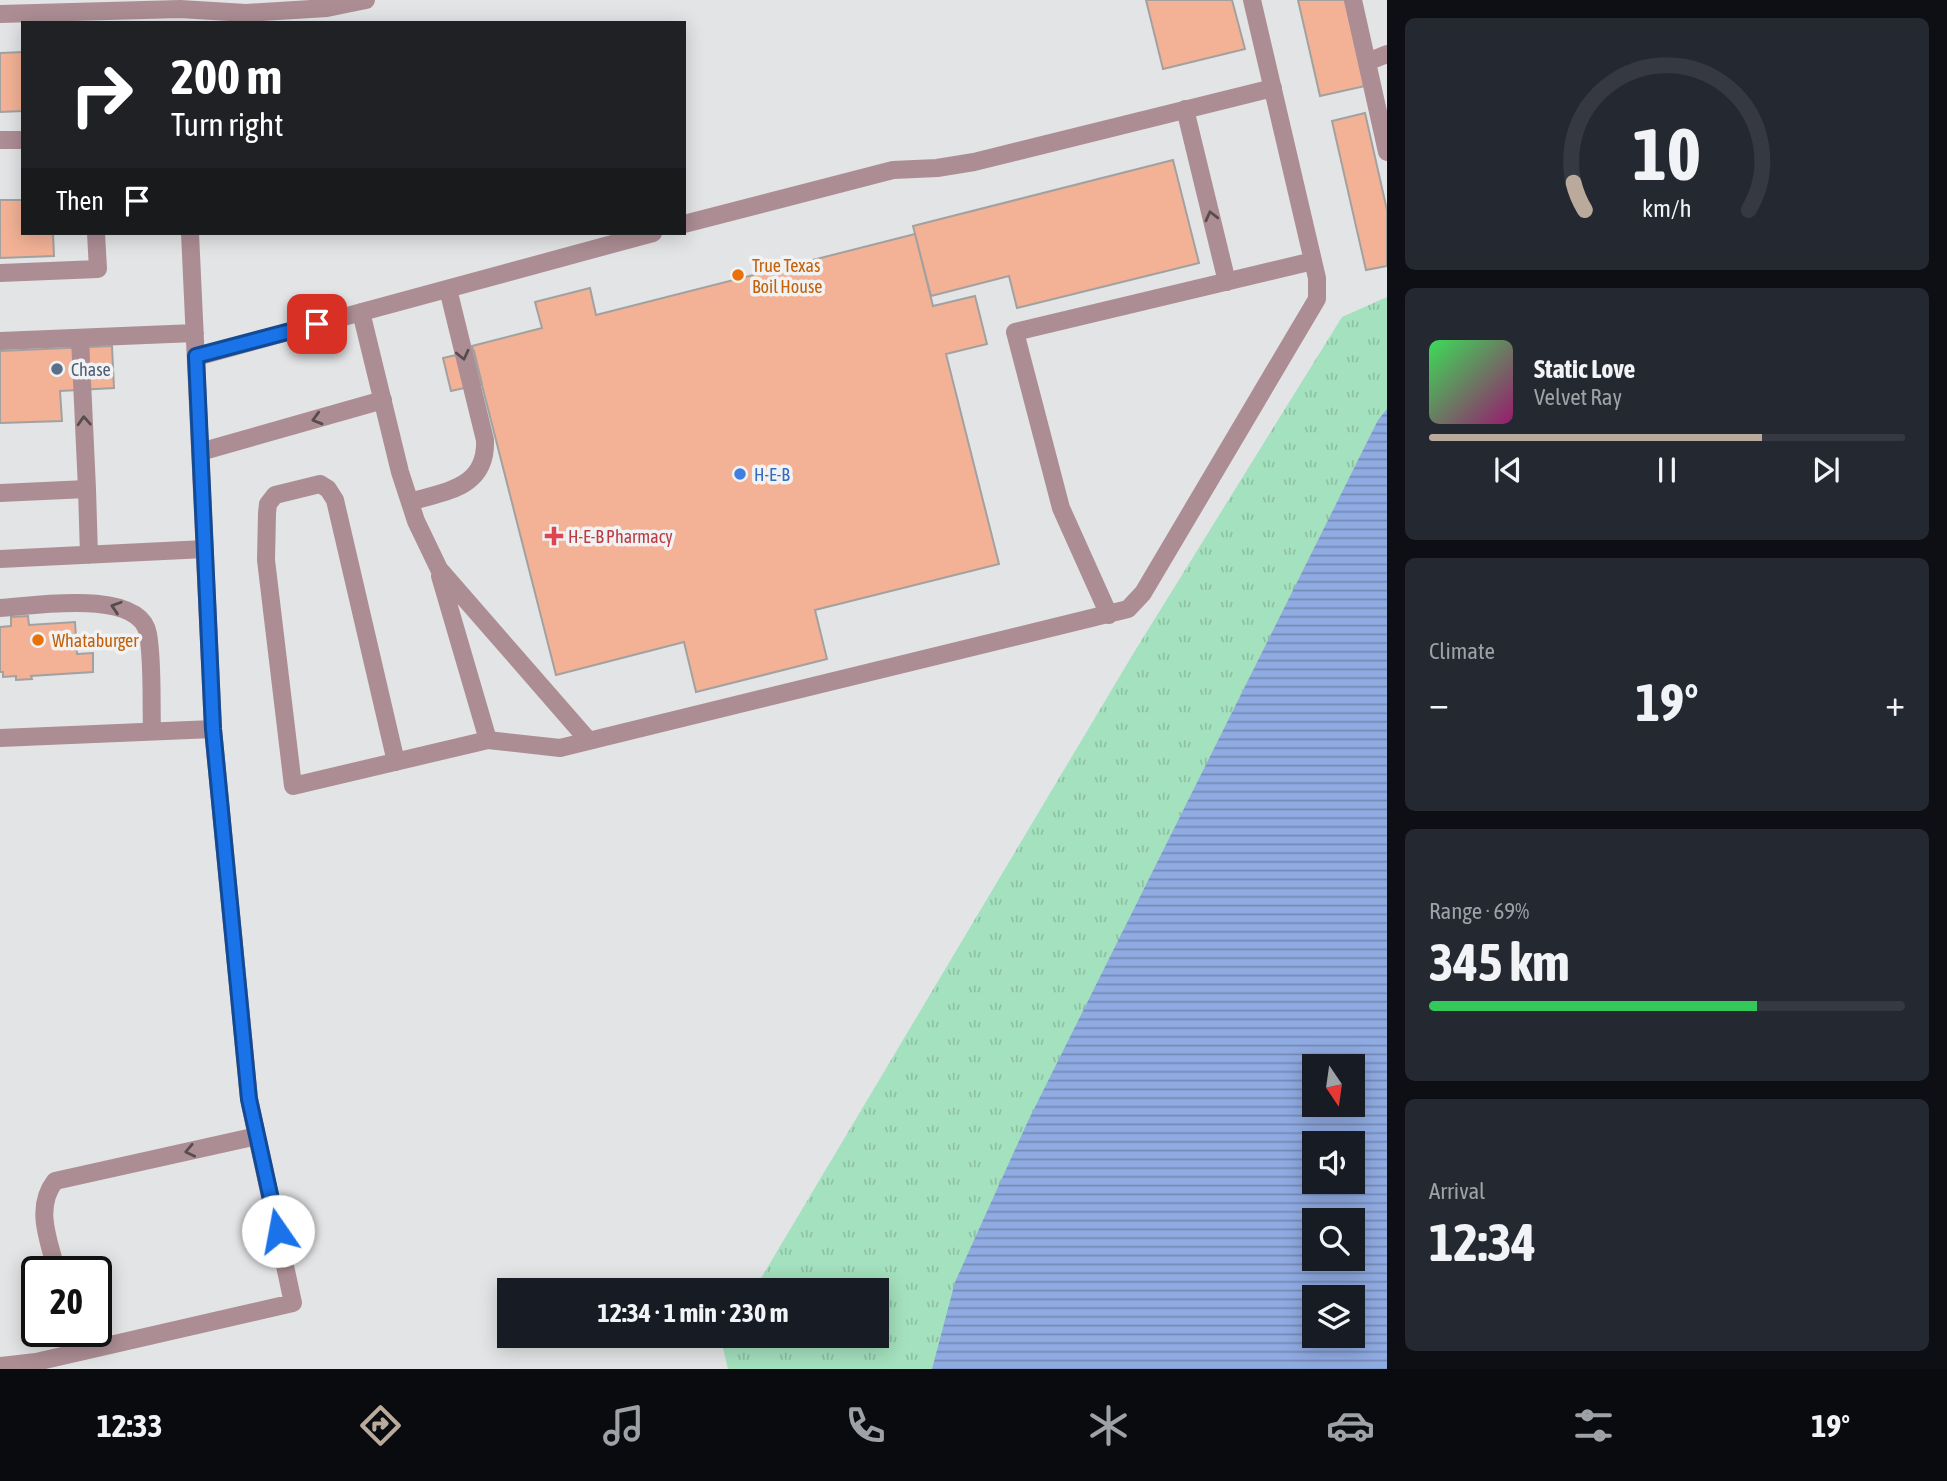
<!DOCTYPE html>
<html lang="en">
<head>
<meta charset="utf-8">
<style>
  :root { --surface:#171b24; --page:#242831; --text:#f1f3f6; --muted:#9ea1a6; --line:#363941; --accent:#b9aa9b }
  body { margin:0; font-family:"Asap Condensed",sans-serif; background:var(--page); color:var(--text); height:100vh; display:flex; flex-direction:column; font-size:26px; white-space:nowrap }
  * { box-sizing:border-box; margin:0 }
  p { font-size:23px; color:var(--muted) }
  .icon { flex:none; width:38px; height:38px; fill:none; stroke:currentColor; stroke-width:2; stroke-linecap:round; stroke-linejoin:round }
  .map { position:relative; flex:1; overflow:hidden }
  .side { display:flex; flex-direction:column; gap:18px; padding:18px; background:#0d0f14; width:560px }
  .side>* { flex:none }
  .banner { position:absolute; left:21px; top:21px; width:665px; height:214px; border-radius:0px; box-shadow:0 4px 18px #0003; background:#202124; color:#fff; overflow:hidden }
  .needle { width:46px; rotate:167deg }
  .controls { position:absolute; left:1302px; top:1054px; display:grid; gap:14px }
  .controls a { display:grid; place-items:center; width:63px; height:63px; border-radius:0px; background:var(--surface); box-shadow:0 4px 18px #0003; font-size:35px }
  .speed { position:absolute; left:21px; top:1256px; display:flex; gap:14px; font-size:35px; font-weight:700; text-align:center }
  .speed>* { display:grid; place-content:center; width:91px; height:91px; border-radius:50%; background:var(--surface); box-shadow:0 4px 18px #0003; line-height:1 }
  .speed .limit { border:4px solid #111; border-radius:10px; background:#fff; color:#111 }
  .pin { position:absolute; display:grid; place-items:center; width:60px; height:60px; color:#fff; margin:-30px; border-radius:14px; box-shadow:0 4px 10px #0006 }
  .me { position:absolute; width:77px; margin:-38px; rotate:348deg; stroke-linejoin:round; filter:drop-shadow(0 0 5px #0008) }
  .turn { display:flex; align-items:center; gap:24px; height:147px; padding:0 35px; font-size:32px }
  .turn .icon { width:91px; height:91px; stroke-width:2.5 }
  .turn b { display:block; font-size:49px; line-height:60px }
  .then { display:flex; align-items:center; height:66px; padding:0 35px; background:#0003; gap:14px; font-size:26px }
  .big { font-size:52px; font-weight:700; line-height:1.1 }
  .side .tile { flex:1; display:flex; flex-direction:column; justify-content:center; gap:10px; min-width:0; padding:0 24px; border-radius:10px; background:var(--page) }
  .side .dial { align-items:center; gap:0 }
  .dial svg { height:182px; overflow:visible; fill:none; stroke:var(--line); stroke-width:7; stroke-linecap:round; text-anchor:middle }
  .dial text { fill:var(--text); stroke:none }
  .song { display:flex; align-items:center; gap:21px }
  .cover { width:84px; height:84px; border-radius:10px; background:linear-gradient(135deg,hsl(130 70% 55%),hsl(320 70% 35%)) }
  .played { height:7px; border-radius:4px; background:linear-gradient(90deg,var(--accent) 70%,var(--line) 70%) }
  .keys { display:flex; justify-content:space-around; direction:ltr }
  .heat { display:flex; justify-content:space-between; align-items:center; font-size:38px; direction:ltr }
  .charge { height:10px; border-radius:5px; background:linear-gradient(90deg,#34c759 69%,var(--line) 0) }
  .trip { position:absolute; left:497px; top:1278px; width:392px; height:70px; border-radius:0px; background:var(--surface); box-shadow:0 4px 18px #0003; font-weight:700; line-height:70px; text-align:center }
  .tab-bar { display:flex; height:112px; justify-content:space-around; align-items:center; background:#090b0e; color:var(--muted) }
  .tab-bar .icon { width:49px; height:49px }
  .tab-bar .active { color:var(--accent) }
  .tab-bar b { font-size:32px; color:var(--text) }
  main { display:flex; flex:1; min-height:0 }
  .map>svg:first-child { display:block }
  .grass { fill:url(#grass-tufts); fill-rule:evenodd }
  .water { fill:url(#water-rules); fill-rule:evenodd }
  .building { fill:#f3b296; stroke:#a3a1a0; stroke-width:2 }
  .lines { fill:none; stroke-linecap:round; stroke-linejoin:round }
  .minor { stroke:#ac8d94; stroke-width:18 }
  .oneway { stroke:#574c4e }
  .route-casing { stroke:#114b97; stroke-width:18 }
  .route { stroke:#1a73e8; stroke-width:12 }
  .food-dot { fill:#e8710a; stroke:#f0f2f3; stroke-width:2.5 }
  .service-dot { fill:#5c6f8a; stroke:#f0f2f3; stroke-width:2.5 }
  .shop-dot { fill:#3f7fe0; stroke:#f0f2f3; stroke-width:2.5 }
  .health-dot { fill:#e0444e; stroke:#f0f2f3; stroke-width:2.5 }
  .labels { text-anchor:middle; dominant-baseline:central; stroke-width:7; stroke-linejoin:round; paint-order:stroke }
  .food-label { font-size:18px; fill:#c56008; stroke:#f0f2f3; text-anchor:start }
  .service-label { font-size:18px; fill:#4e5e75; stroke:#f0f2f3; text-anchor:start }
  .shop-label { font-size:18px; fill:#366cbe; stroke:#f0f2f3; text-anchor:start }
  .health-label { font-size:18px; fill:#be3a42; stroke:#f0f2f3; text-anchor:start }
</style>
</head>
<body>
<main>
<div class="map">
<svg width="1387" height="1369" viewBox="0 0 1387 1369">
  <defs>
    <pattern id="grass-tufts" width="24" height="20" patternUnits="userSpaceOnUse" patternTransform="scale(1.75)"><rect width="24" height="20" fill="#a4e1be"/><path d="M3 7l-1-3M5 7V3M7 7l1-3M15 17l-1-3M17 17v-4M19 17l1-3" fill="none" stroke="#8dc1a3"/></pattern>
    <pattern id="water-rules" width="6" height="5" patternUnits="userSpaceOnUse" patternTransform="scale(1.75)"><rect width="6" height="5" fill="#90abe2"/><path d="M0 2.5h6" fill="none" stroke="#758bb7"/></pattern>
  </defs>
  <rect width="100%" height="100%" fill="#e3e4e6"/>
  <path class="grass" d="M1387 297V1369H728L722 1344 727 1335H877V1290H754L1133 654 1342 317ZM1314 1066H1353V1104H1314ZM1314 1143H1353V1181H1314ZM1314 1220H1353V1258H1314ZM1314 1297H1353V1335H1314Z"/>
  <path class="water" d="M1387 409V1369H932L955 1282 1028 1121 1378 420ZM1314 1066H1353V1104H1314ZM1314 1143H1353V1181H1314ZM1314 1220H1353V1258H1314ZM1314 1297H1353V1335H1314Z"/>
  <path class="building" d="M1146 0H1232L1245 49 1163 69Z
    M1298 0H1345L1365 86 1320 96Z
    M23 52V111L0 112V53Z
    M1365 113 1387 210V266L1366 270 1332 121Z
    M1173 160 1199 263 1017 308 1009 276 931 296 913 226Z
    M0 200H23V233H53L54 256 0 258Z
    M915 234 933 306 975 296 987 344 946 354 999 564 815 610 827 659 696 692 684 642 556 675 472 346 542 328 535 302 590 288 596 315Z
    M112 346 114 388 60 391 62 421 0 423V351Z
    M474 351 482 384 451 391 443 358Z
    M28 616 29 625 75 622 77 654 93 653V672L31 676 32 679 16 680V676L3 677V672H0V627L11 626V617Z"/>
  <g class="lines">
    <path class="minor" d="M1353 0 1387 152
      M0 14 180 9 246 13 327 8 366 0
      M1367 62 1387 54
      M1185 109 1227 282
      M0 140H23
      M684 224 893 170 937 168 974 162 1273 88
      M0 273 98 269 96 233
      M361 312 400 472 416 521 439 569 589 741
      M80 338 87 489
      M0 341 195 333
      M196 357 653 233
      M200 452 383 400
      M0 493 87 489 89 555
      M410 502C446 491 487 488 485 440L448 289
      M0 559 205 549
      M440 576 488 740
      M0 608C33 606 140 588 148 634 153 662 151 702 152 731
      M1109 615 1061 508 1015 332 1313 261
      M0 738 213 729
      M396 762 335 500 328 489 320 484 275 495 268 504 267 513 266 560 293 786 488 740 560 748 1128 609 1143 593 1317 299V278L1252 0
      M57 1272C49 1241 34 1208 55 1181L257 1136
      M72 1332 78 1352
      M0 1366 36 1362 293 1303 249 1099 213 729 190 233"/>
  </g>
  <defs><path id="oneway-chevron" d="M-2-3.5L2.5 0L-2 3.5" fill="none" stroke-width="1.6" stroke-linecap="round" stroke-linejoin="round" transform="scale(1.75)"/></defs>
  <g class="oneway">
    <use href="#oneway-chevron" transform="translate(1211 216) rotate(-104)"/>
    <use href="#oneway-chevron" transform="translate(463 355) rotate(77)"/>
    <use href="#oneway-chevron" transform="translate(317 419) rotate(164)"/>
    <use href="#oneway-chevron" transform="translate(84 421) rotate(-93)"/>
    <use href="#oneway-chevron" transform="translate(116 607) rotate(-162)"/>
    <use href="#oneway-chevron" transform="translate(190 1151) rotate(168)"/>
  </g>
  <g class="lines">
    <defs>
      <path id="route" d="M278 1231 249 1099 213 729 196 356 317 324"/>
    </defs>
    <use href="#route" class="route-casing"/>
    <use href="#route" class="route"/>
  </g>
  <g class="food-dot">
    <circle cx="738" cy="275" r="7"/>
    <circle cx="38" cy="640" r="7"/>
  </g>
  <circle class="service-dot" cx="57" cy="369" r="7"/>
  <circle class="shop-dot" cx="740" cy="474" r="7"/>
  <path class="health-dot" d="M550.5 525.5h7v7h7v7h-7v7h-7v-7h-7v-7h7z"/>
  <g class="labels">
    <g class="food-label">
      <text x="752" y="265">True Texas<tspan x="752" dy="21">Boil House</tspan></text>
      <text x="52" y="640">Whataburger</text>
    </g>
    <g class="service-label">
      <text x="71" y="369">Chase</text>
    </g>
    <g class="shop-label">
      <text x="754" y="474">H-E-B</text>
    </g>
    <g class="health-label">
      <text x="568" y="536">H-E-B Pharmacy</text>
    </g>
  </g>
</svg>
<div class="controls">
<a><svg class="needle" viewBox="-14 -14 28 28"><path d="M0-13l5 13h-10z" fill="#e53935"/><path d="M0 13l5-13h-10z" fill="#9ea1a6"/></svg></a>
<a><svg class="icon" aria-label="sound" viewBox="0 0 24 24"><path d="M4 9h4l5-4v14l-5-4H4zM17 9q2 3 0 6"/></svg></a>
<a><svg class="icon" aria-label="search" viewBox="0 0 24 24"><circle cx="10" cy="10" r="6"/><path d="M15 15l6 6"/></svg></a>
<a><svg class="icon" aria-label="layers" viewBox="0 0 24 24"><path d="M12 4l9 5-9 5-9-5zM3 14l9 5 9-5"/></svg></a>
</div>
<div class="speed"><div class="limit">20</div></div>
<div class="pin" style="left:317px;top:324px;background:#d93025"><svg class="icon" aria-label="arrive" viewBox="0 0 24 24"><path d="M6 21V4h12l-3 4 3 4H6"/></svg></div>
<svg class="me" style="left:278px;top:1231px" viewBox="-20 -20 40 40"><circle r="19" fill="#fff"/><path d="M0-13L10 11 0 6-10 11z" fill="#1a73e8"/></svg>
<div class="trip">12:34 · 1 min · 230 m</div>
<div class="banner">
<div class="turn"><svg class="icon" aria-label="right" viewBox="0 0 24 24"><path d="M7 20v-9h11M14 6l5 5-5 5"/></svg><div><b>200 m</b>Turn right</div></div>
<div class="then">Then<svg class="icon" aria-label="arrive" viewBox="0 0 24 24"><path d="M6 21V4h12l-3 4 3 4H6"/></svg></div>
</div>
</div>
<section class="side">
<div class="tile dial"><svg viewBox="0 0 100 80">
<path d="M14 69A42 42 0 1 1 86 69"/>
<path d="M14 69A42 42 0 0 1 9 57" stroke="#b9aa9b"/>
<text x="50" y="56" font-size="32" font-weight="700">10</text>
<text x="50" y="72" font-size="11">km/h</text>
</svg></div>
<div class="tile">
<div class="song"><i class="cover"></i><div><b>Static Love</b><p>Velvet Ray</p></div></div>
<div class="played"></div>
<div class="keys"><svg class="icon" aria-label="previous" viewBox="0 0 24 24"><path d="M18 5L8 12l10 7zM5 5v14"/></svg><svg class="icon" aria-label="pause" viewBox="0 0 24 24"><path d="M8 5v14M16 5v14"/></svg><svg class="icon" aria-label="next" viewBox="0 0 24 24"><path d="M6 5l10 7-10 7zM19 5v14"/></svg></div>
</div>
<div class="tile"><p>Climate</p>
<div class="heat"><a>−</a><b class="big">19°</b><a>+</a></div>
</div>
<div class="tile"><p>Range · 69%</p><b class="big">345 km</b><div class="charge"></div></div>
<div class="tile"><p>Arrival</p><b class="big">12:34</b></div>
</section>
</main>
<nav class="tab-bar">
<b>12:33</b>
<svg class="icon active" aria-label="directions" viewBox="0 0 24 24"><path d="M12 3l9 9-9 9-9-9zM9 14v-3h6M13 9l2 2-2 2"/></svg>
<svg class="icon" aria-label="music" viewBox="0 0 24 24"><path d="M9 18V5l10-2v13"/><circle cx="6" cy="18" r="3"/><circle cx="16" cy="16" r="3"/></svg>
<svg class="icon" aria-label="phone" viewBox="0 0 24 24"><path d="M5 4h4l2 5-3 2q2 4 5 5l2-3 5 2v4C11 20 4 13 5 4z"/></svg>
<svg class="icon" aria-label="climate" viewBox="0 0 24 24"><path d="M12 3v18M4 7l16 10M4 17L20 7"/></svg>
<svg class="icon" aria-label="car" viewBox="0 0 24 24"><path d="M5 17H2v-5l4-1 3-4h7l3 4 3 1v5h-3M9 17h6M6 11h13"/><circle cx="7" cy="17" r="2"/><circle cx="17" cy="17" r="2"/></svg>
<svg class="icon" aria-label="filters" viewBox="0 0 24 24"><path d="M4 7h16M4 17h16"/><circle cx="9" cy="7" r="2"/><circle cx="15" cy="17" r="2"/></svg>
<b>19°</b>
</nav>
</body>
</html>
